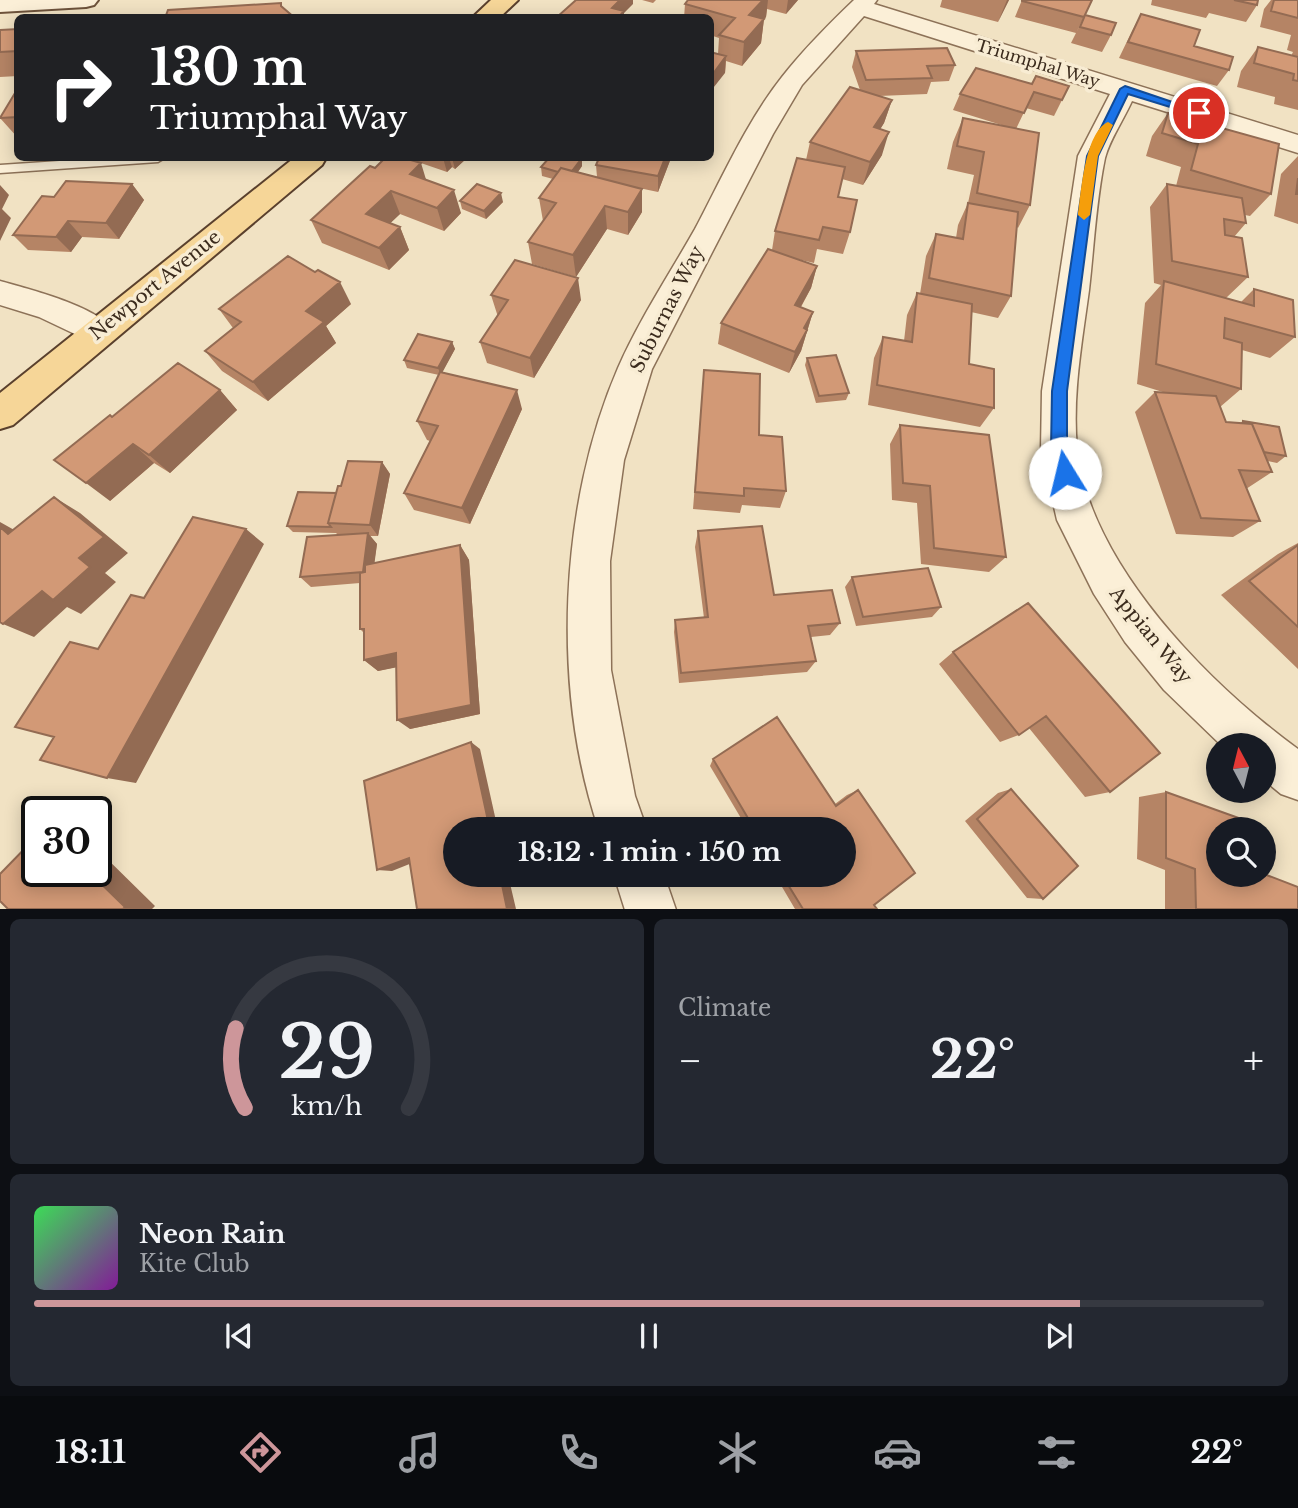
<!DOCTYPE html>
<html lang="en">
<head>
<meta charset="utf-8">
<style>
  :root { --surface:#171b24; --page:#242831; --text:#f1f3f6; --muted:#9ea1a6; --line:#363941; --accent:#cd969a }
  body { margin:0; font-family:"Libre Baskerville",serif; background:var(--page); color:var(--text); height:100vh; display:flex; flex-direction:column; font-size:26px; white-space:nowrap }
  * { box-sizing:border-box; margin:0 }
  p { font-size:23px; color:var(--muted) }
  .icon { flex:none; width:38px; height:38px; fill:none; stroke:currentColor; stroke-width:2; stroke-linecap:round; stroke-linejoin:round }
  .map { position:relative; height:909px; overflow:hidden }
  .drawer { display:flex; flex-direction:column; gap:10px; padding:10px; background:#0d0f14; flex:1 }
  .drawer>* { flex:none }
  .guide { position:absolute; left:14px; top:14px; width:700px; height:147px; border-radius:10px; box-shadow:0 4px 18px #0003; background:#202124; color:#fff; overflow:hidden }
  .needle { width:46px; rotate:353deg }
  .tools { position:absolute; left:1206px; top:733px; display:grid; gap:14px }
  .tools a { display:grid; place-items:center; width:70px; height:70px; border-radius:50%; background:var(--surface); box-shadow:0 4px 18px #0003; font-size:35px }
  .speed { position:absolute; left:21px; top:796px; display:flex; gap:14px; font-size:35px; font-weight:700; text-align:center }
  .speed>* { display:grid; place-content:center; width:91px; height:91px; border-radius:50%; background:var(--surface); box-shadow:0 4px 18px #0003; line-height:1 }
  .speed .limit { border:4px solid #111; border-radius:10px; background:#fff; color:#111 }
  .pin { position:absolute; display:grid; place-items:center; width:60px; height:60px; color:#fff; margin:-30px; border:4px solid #fff; border-radius:50%; box-shadow:0 2px 7px #0007 }
  .me { position:absolute; width:77px; margin:-38px; rotate:351deg; stroke-linejoin:round; filter:drop-shadow(0 0 5px #0008) }
  .turn { display:flex; align-items:center; gap:24px; height:147px; padding:0 21px; font-size:32px }
  .turn .icon { width:91px; height:91px; stroke-width:2.5 }
  .turn b { display:block; font-size:49px; line-height:60px }
  .big { font-size:52px; font-weight:700; line-height:1.1 }
  .drawer .widget { flex:1; display:flex; flex-direction:column; justify-content:center; gap:10px; min-width:0; padding:0 24px; border-radius:10px; background:var(--page) }
  .drawer .dial { align-items:center; gap:0 }
  .dial svg { height:182px; overflow:visible; fill:none; stroke:var(--line); stroke-width:7; stroke-linecap:round; text-anchor:middle }
  .dial text { fill:var(--text); stroke:none }
  .song { display:flex; align-items:center; gap:21px }
  .cover { width:84px; height:84px; border-radius:10px; background:linear-gradient(135deg,hsl(130 70% 55%),hsl(290 70% 35%)) }
  .played { height:7px; border-radius:4px; background:linear-gradient(90deg,var(--accent) 85%,var(--line) 85%) }
  .keys { display:flex; justify-content:space-around; direction:ltr }
  .heat { display:flex; justify-content:space-between; align-items:center; font-size:38px; direction:ltr }
  .drawer .tiles { flex:1; display:grid; gap:10px; grid-template-columns:1fr 1fr }
  .widget:last-child { grid-column:span 2 }
  .trip { position:absolute; left:443px; top:817px; width:413px; height:70px; border-radius:35px; background:var(--surface); box-shadow:0 4px 18px #0003; font-weight:700; line-height:70px; text-align:center }
  .tab-bar { display:flex; height:112px; justify-content:space-around; align-items:center; background:#090b0e; color:var(--muted) }
  .tab-bar .icon { width:49px; height:49px }
  .tab-bar .active { color:var(--accent) }
  .tab-bar b { font-size:32px; color:var(--text) }
  .map>svg:first-child { display:block }
  .lines { fill:none; stroke-linecap:round; stroke-linejoin:round }
  .lane-casing { stroke:#8d7258; stroke-width:3 }
  .street-casing { stroke:#8d7258; stroke-width:3 }
  .secondary-casing { stroke:#6e533b; stroke-width:4 }
  .primary-casing { stroke:#5a402d; stroke-width:4 }
  .lane { fill:#fbefd7; fill-rule:evenodd }
  .street { fill:#fbefd7; fill-rule:evenodd }
  .secondary { fill:#fbefd7; fill-rule:evenodd }
  .primary { fill:#f6d698; fill-rule:evenodd }
  .wall { fill:#b58465 }
  .shaded-wall { fill:#936b53 }
  .building { fill:#d29976; stroke:#936b53; stroke-width:2 }
  .route { fill:#1a73e8; stroke:#114b97; stroke-width:2 }
  .slow { fill:#f59e0b }
  .labels { text-anchor:middle; dominant-baseline:central; stroke-width:7; stroke-linejoin:round; paint-order:stroke }
  .far-street-label { font-size:16px; fill:#3b2b1d; stroke:#f8ecd3 }
  .street-label { font-size:19px; fill:#3b2b1d; stroke:#f8ecd3 }
</style>
</head>
<body>
<div class="map">
<svg width="1298" height="910" viewBox="0 0 1298 910">
  <rect width="100%" height="100%" fill="#f1e2c3"/>
  <g class="lines">
    <defs>
      <path id="lane" d="M104 158H165L158 162 0 173V165Z"/>
      <path id="street" d="M854 0H877L874 4 1298 135V153L1132 101C1124 119 1110 139 1105 158 1096 201 1094 247 1089 290 1082 342 1072 396 1077 449 1090 565 1209 684 1298 749V800L1281 794 1264 780V746H1222L1164 690 1125 642 1094 594 1057 520 1041 450 1042 391 1078 156 1110 94 864 16 802 85 773 134 652 369 624 460 610 561 611 670 635 796 647 830H599C551 689 559 504 618 368 639 320 669 275 695 229 721 180 747 121 782 77 803 50 829 24 854 0Z
        M0 281C28 289 101 307 114 332L110 341 98 345 39 317 0 305Z
        M614 875H664L676 910H625Z"/>
      <path id="secondary" d="M0 0H98L94 5 86 7 0 12Z"/>
      <path id="primary" d="M491 0H518L499 18H472Z
        M294 158H326L322 165 13 425 0 429V393Z"/>
    </defs>
    <use href="#lane" class="lane-casing"/>
    <use href="#street" class="street-casing"/>
    <use href="#secondary" class="secondary-casing"/>
    <use href="#primary" class="primary-casing"/>
    <use href="#lane" class="lane"/>
    <use href="#street" class="street"/>
    <use href="#secondary" class="secondary"/>
    <use href="#primary" class="primary"/>
  </g>
  <path class="wall" d="M642 0H656L653 3Z
    M688 0H798L786 14 767 9 766 17 764 19 761 43 742 66 726 61 725 73 718 54 719 38 710 35V18H684L685 4Z
    M942 0H1009L998 22 940 7Z
    M1022 0H1092L1076 33 1015 17Z
    M1152 0H1258L1257 5 1246 22 1209 13 1206 18 1151 5Z
    M1271 0H1298V110L1274 104 1275 97 1237 87 1241 71 1258 47 1291 56 1293 52 1287 50 1291 35 1260 27 1264 9Z
    M1141 14 1229 70 1217 86 1119 58 1132 31Z
    M1085 15 1111 35 1102 52 1071 43Z
    M18 29V76L0 77V30Z
    M856 51 955 65 949 81 931 82 927 94 879 96 892 100 884 123 880 129 882 155 863 185 842 179 838 197 850 232 843 254 817 249 814 263 797 259 817 266 811 288 801 307 813 312 801 351 789 373 718 344 721 323 772 250 775 231 806 160 810 142 860 90 852 67Z
    M976 68 1062 100 1054 116 1026 108 1016 129 1030 205 1018 228 1017 227 1011 296 998 318 971 312 969 364 994 408 980 427 868 405 874 358 883 337 904 341 907 315 917 293 920 294 926 256 936 234 956 238 958 225 968 203 974 175 947 169 953 142 963 118 1008 127 953 110 960 94Z
    M18 88V138L0 118Z
    M1168 113 1271 194 1250 216 1245 215 1246 223 1234 237 1248 277 1226 298 1241 302 1254 289 1295 337 1270 358 1242 350 1241 389 1220 407 1226 422 1240 423 1243 421 1286 456 1277 463 1268 461 1272 472 1246 489 1260 521 1233 537 1176 534 1135 412 1155 392 1166 393 1137 384 1145 303 1161 285 1154 283 1150 207 1167 184 1176 186 1181 167 1146 156 1152 136Z
    M1298 156V224L1274 216 1281 174Z
    M381 158H404L461 213 444 231 400 214 390 223 400 227 409 250 389 270 322 243 311 220 375 168 382 161Z
    M416 158H467L455 169 452 167 447 172 418 162Z
    M671 158 658 192 639 188 642 212 628 235 607 229 576 277 532 264 528 242 543 221 539 198 553 179 542 176 541 167 582 166 578 172 597 177 596 165Z
    M132 184 144 200 119 239 82 237 71 252 28 250 13 235 54 197Z
    M460 201 503 202 486 219 462 209Z
    M491 295 581 300 534 378 487 363 480 342 498 317Z
    M351 304 326 326 336 343 268 401 222 371 205 351 233 328 219 309Z
    M452 342 455 349 442 372 522 409 470 524 414 510 404 493 430 441 427 440 417 421 439 375 407 368 404 360Z
    M807 358 849 393 846 400 816 403 805 365Z
    M704 370 759 435 786 491 780 508 742 505 740 513 693 509Z
    M220 390 237 410 170 473 154 463 110 501 112 417Z
    M900 425 1006 557 989 572 921 564 917 503 892 500 890 444Z
    M382 462 390 474 378 536H370L377 544 374 563 460 545 469 560 480 714 410 729 396 667 378 671 364 660V633L360 629V583L311 587 300 577 338 535 336 533 293 532 287 526 336 493 341 486Z
    M698 531 774 595 840 623 830 635 811 637 816 661 807 672 679 683 674 632 675 620 704 618 695 547Z
    M1298 543V669L1221 595 1278 554Z
    M852 577 941 607 932 617 856 626 845 587Z
    M1028 603 1110 792 1085 797 1029 728 1019 735 1000 742 939 664 953 652Z
    M713 759 835 804 847 795 858 790 874 905 877 909H795L775 875H844V830H748L710 766Z
    M1011 789 1043 899 1027 898 965 821 998 793Z
    M1166 792 1264 874 1298 909H1165V870L1137 859 1139 797Z"/>
  <path class="shaded-wall" d="M620 0H633V4L624 13V18H612V8Z
    M763 0H768L766 17 747 38 749 15Z
    M788 0H798L786 14Z
    M1007 0H1009L998 22Z
    M764 19 761 43 742 66 744 42Z
    M726 56 725 73 710 92V78Z
    M892 100 884 123 867 151 874 127Z
    M889 132 882 155 863 185 870 162Z
    M443 158H449L452 167 447 172Z
    M452 158H467L455 169Z
    M582 158V166L570 183 569 175Z
    M665 158H671L658 192V176Z
    M421 163 428 186 410 174Z
    M132 184 144 200 119 239 106 223Z
    M0 185 9 195 2 209 11 218 0 241Z
    M642 189V212L628 235V212Z
    M454 190 461 213 444 231 437 208Z
    M391 191 400 214 376 237 366 214Z
    M501 193 503 202 486 219 484 211Z
    M605 206 607 229 576 277 573 255Z
    M68 221 82 237 71 252 56 237Z
    M400 227 409 250 389 270 379 248Z
    M817 266 811 288 790 326 795 305Z
    M578 278 581 300 534 378 530 358Z
    M340 282 351 304 326 326 336 343 268 401 253 382 306 311Z
    M813 312 801 351 789 373 795 352 804 328Z
    M452 342 455 349 441 375 438 368Z
    M220 390 237 410 170 473 149 455Z
    M517 390 522 409 470 524 462 508Z
    M133 444 154 463 110 501 86 483Z
    M382 462 390 474 378 536 370 525Z
    M54 497 80 513 128 553 105 573 116 582 81 614 67 607 34 637 3 624 79 558Z
    M0 522 16 531 8 534 0 527Z
    M246 529 264 544 136 783 107 778Z
    M368 533 377 544 372 582 363 572Z
    M460 545 469 560 480 714 410 729 397 720Z
    M396 653 408 665 378 671 364 660Z
    M471 742 480 749 498 830H490Z
    M96 848 155 906 152 909H123L89 872H96Z
    M409 858 422 859 392 871 377 870Z
    M500 875H508L516 909H507Z"/>
  <path class="building" d="M576 0H620L612 8 624 11 618 18 557 17Z
    M688 0H763L749 15 764 19 744 42 719 35 735 18 685 4Z
    M1022 0H1092L1084 17 1022 1Z
    M1234 0H1258L1257 5Z
    M1274 0H1298V18L1271 11Z
    M281 3V6L295 18H165L168 10Z
    M1141 14 1200 30 1194 46 1233 57 1229 70 1128 42Z
    M1085 15 1116 23 1111 35 1080 27Z
    M18 29V51L0 52V30Z
    M1258 47 1298 57V56V81L1293 80 1294 74 1254 63Z
    M947 48 955 65 927 66 932 78 866 80 856 51Z
    M710 52 726 56 710 78Z
    M976 68 1032 84 1036 76 1069 86 1062 100 1034 92 1024 113 960 94Z
    M850 87 892 100 874 127 889 132 870 162 810 142Z
    M18 88V117L0 118Z
    M1168 113 1279 144 1271 194 1191 170 1198 144 1162 133Z
    M963 118 1039 133 1030 205 977 193 984 152 957 146Z
    M383 158H404L421 163 410 174 454 190 437 208 391 191 366 214 400 227 379 248 311 220 370 166 375 168 385 158Z
    M549 158H582L572 171 561 168 558 172 541 167Z
    M599 158H665L658 176 596 165Z
    M797 158 845 167 838 197 857 200 850 232 823 227 819 240 775 231Z
    M561 168 642 189 628 212 605 206 573 255 528 242 556 203 539 198Z
    M1298 178V194H1296Z
    M66 181 132 184 106 223 68 221 56 237 13 235 42 196 54 197Z
    M477 184 501 193 484 211 460 201Z
    M1167 184 1242 198 1246 223 1224 219 1225 235 1242 238 1248 277 1172 261Z
    M968 203 1018 212 1011 296 929 278 936 234 963 239Z
    M768 249 817 266 795 305 813 312 804 328 807 330 795 352 721 323Z
    M288 256 315 272 318 270 340 282 306 311 324 322 253 382 205 351 241 322 219 309Z
    M515 260 578 278 530 358 480 342 508 300 491 295Z
    M1164 281 1254 306V289L1293 300 1295 337 1225 318 1224 338 1242 343 1241 389 1156 364Z
    M917 293 972 304 969 364 994 369V408L877 385 883 337 912 342Z
    M418 334 452 342 438 368 404 360Z
    M836 355 849 393 819 396 807 358Z
    M178 363 220 390 149 455 133 444 86 483 54 460 110 415 112 417Z
    M704 370 760 374 759 435 782 437 786 491 744 488V496L695 492Z
    M440 372 517 390 462 508 404 493 438 426 417 421Z
    M1155 392 1216 396 1226 422 1252 424 1272 472 1239 470 1260 521 1201 518Z
    M1243 421 1279 427 1286 456 1264 452 1252 424 1243 423Z
    M900 425 989 435 1006 557 934 548 930 486 903 483Z
    M348 461 382 462 370 525 328 523 338 486H341Z
    M298 492 336 493 328 523 331 527 287 526Z
    M54 497 104 537 79 558 90 567 53 600 42 591 3 624 0 622V527L8 534Z
    M193 517 246 529 107 778 40 760 54 737 15 727 70 642 98 649 131 595 144 598Z
    M762 526 774 595 832 590 840 623 808 626 816 661 681 673 675 620 708 617 698 531Z
    M368 533 363 572 300 577 307 537Z
    M460 545 471 705 397 720 396 653 364 660V629H360V573L365 572V565Z
    M1298 545V627L1249 581Z
    M928 568 941 607 863 617 852 577Z
    M1028 603 1160 753 1110 792 1046 716 1019 735 953 652Z
    M777 717 836 806 858 790 915 873 874 905 877 909H803L782 875H844V830H755L713 759Z
    M471 742 490 830H455V875H500L507 909H417L409 858 377 870 364 781Z
    M1011 789 1078 866 1043 899 977 819Z
    M1166 792 1261 826V830H1218V875H1264V868V874L1298 887V909H1196L1195 869 1166 858Z
    M37 836V872H89L125 907 123 909H8L0 901V874Z"/>
  <path class="route" d="M1125 86 1205 113 1199 116 1128 94 1098 156 1067 391V450L1073 473 1070 478H1059L1051 450 1052 391 1087 156 1120 89Z"/>
  <path class="slow" d="M1108 122 1113 125 1098 156 1090 215 1084 220 1078 215C1081 193 1085 132 1108 122Z"/>
  <g class="labels">
    <g class="far-street-label">
      <text transform="translate(1038 63) rotate(17)">Triumphal Way</text>
    </g>
    <g class="street-label">
      <text transform="translate(155 285) rotate(-39)">Newport Avenue</text>
      <text transform="translate(667 309) rotate(-63)">Suburnas Way</text>
      <text transform="translate(1151 635) rotate(51)">Appian Way</text>
    </g>
  </g>
</svg>
<div class="tools">
<a><svg class="needle" viewBox="-14 -14 28 28"><path d="M0-13l5 13h-10z" fill="#e53935"/><path d="M0 13l5-13h-10z" fill="#9ea1a6"/></svg></a>
<a><svg class="icon" aria-label="search" viewBox="0 0 24 24"><circle cx="10" cy="10" r="6"/><path d="M15 15l6 6"/></svg></a>
</div>
<div class="speed"><div class="limit">30</div></div>
<div class="pin" style="left:1199px;top:113px;background:#d93025"><svg class="icon" aria-label="arrive" viewBox="0 0 24 24"><path d="M6 21V4h12l-3 4 3 4H6"/></svg></div>
<svg class="me" style="left:1065px;top:473px" viewBox="-20 -20 40 40"><circle r="19" fill="#fff"/><path d="M0-13L10 11 0 6-10 11z" fill="#1a73e8"/></svg>
<div class="trip">18:12 · 1 min · 150 m</div>
<div class="guide">
<div class="turn"><svg class="icon" aria-label="right" viewBox="0 0 24 24"><path d="M7 20v-9h11M14 6l5 5-5 5"/></svg><div><b>130 m</b>Triumphal Way</div></div>
</div>
</div>
<section class="drawer">
<div class="tiles">
<div class="widget dial"><svg viewBox="0 0 100 80">
<path d="M14 69A42 42 0 1 1 86 69"/>
<path d="M14 69A42 42 0 0 1 10 34" stroke="#cd969a"/>
<text x="50" y="56" font-size="32" font-weight="700">29</text>
<text x="50" y="72" font-size="11">km/h</text>
</svg></div>
<div class="widget"><p>Climate</p>
<div class="heat"><a>−</a><b class="big">22°</b><a>+</a></div>
</div>
<div class="widget">
<div class="song"><i class="cover"></i><div><b>Neon Rain</b><p>Kite Club</p></div></div>
<div class="played"></div>
<div class="keys"><svg class="icon" aria-label="previous" viewBox="0 0 24 24"><path d="M18 5L8 12l10 7zM5 5v14"/></svg><svg class="icon" aria-label="pause" viewBox="0 0 24 24"><path d="M8 5v14M16 5v14"/></svg><svg class="icon" aria-label="next" viewBox="0 0 24 24"><path d="M6 5l10 7-10 7zM19 5v14"/></svg></div>
</div>
</div>
</section>
<nav class="tab-bar">
<b>18:11</b>
<svg class="icon active" aria-label="directions" viewBox="0 0 24 24"><path d="M12 3l9 9-9 9-9-9zM9 14v-3h6M13 9l2 2-2 2"/></svg>
<svg class="icon" aria-label="music" viewBox="0 0 24 24"><path d="M9 18V5l10-2v13"/><circle cx="6" cy="18" r="3"/><circle cx="16" cy="16" r="3"/></svg>
<svg class="icon" aria-label="phone" viewBox="0 0 24 24"><path d="M5 4h4l2 5-3 2q2 4 5 5l2-3 5 2v4C11 20 4 13 5 4z"/></svg>
<svg class="icon" aria-label="climate" viewBox="0 0 24 24"><path d="M12 3v18M4 7l16 10M4 17L20 7"/></svg>
<svg class="icon" aria-label="car" viewBox="0 0 24 24"><path d="M5 17H2v-5l4-1 3-4h7l3 4 3 1v5h-3M9 17h6M6 11h13"/><circle cx="7" cy="17" r="2"/><circle cx="17" cy="17" r="2"/></svg>
<svg class="icon" aria-label="filters" viewBox="0 0 24 24"><path d="M4 7h16M4 17h16"/><circle cx="9" cy="7" r="2"/><circle cx="15" cy="17" r="2"/></svg>
<b>22°</b>
</nav>
</body>
</html>
